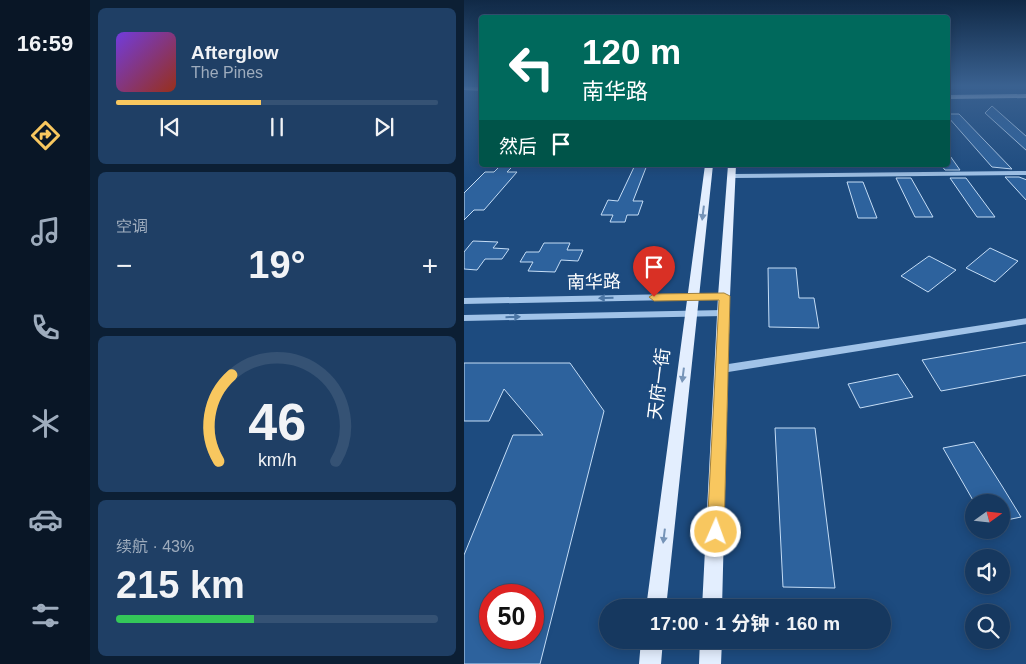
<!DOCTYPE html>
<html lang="zh">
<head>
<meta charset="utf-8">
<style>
  :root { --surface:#16385f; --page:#1f3f65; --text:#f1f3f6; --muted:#9eacbd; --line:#355274; --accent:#f8c75f }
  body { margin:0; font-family:Arial,"Noto Sans SC",sans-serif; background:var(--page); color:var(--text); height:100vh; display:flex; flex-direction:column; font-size:19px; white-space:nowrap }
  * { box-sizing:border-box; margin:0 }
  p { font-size:16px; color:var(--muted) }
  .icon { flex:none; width:28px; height:28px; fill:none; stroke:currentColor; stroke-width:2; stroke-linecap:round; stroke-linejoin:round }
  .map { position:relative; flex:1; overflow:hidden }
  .drawer { display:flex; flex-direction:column; gap:8px; padding:8px; background:#0c1f34; width:374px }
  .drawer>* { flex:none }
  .hud { position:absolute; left:15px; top:15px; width:471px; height:152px; border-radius:5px; box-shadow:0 2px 12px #0003,0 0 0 1px var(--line); background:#00695c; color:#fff; overflow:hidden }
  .needle { width:32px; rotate:75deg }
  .buttons { position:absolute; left:501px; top:494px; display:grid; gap:10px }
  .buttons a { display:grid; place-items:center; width:45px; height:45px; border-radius:50%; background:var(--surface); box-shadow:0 2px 12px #0003,0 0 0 1px var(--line); font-size:25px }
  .speed { position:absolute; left:15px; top:584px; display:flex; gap:10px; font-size:25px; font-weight:700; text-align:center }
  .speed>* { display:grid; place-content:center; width:65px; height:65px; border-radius:50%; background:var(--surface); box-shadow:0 2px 12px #0003,0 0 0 1px var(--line); line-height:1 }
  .speed .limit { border:8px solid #d22; background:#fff; color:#111 }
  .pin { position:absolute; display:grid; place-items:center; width:42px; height:42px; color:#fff; margin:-51px -21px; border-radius:50% 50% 50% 0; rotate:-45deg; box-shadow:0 0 5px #0007 }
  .pin .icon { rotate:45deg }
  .me { position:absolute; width:55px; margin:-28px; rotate:2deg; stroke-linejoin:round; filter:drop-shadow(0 0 4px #0008) }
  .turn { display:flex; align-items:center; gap:18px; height:105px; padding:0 20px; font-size:22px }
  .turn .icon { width:65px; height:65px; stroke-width:2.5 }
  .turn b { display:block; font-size:35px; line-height:42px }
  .then { display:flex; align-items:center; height:48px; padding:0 20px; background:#0003; gap:10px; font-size:19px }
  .big { font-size:38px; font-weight:700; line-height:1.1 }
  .drawer .tile { flex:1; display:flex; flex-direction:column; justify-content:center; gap:8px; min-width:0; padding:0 18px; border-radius:8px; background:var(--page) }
  .drawer .dial { align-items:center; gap:0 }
  .dial svg { height:130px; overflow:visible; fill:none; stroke:var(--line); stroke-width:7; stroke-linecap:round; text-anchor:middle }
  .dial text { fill:var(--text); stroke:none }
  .song { display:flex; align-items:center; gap:15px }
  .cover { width:60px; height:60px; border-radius:8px; background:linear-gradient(135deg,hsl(260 70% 55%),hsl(10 70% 35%)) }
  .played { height:5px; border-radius:2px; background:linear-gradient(90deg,var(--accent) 45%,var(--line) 45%) }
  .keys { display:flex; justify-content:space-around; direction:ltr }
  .heat { display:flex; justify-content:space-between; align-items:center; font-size:28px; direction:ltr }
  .charge { height:8px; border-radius:4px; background:linear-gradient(90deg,#34c759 43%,var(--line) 0) }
  .trip { position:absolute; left:135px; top:599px; width:292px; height:50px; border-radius:25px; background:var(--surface); box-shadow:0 2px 12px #0003,0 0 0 1px var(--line); font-weight:700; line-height:50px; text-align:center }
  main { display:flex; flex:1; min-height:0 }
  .tabs { display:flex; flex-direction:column; width:90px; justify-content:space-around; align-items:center; background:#091626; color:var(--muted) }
  .tabs .icon { width:35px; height:35px }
  .tabs .current { color:var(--accent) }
  .tabs b { font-size:22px; color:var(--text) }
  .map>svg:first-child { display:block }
  .green { fill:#275d97 }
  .building { fill:#2d629d; stroke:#c5ddf6; fill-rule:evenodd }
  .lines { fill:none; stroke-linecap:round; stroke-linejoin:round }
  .minor { fill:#a1c3e8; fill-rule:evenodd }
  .major { fill:#e3eefe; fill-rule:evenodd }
  .oneway { fill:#7694b8 }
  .oneway2 { fill:#4b75a4 }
  .route { fill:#f8c75f; stroke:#a1813e }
  .labels { text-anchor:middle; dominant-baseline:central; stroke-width:5; stroke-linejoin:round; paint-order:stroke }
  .street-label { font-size:18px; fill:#fff; stroke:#1d4b7f }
</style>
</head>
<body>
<main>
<nav class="tabs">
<b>16:59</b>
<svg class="icon current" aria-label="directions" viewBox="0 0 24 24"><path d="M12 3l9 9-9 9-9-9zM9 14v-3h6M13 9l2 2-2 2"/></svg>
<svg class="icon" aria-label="music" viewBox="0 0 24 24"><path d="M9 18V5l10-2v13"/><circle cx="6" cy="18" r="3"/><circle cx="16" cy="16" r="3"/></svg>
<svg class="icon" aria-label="phone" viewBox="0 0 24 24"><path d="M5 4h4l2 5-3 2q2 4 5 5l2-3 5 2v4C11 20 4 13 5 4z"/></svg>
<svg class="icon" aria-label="climate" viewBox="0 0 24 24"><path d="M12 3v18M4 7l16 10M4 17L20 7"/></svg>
<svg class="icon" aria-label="car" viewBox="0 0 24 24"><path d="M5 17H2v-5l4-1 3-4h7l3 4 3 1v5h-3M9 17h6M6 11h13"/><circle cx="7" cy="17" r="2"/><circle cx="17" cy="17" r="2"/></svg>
<svg class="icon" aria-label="filters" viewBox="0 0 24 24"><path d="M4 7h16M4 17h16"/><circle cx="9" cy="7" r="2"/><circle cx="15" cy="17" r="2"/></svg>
</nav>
<section class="drawer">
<div class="tile">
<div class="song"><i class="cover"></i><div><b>Afterglow</b><p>The Pines</p></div></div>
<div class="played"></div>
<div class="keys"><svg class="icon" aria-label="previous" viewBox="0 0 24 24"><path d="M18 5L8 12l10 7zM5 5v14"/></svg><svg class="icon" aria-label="pause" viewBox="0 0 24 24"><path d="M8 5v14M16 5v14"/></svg><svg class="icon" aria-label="next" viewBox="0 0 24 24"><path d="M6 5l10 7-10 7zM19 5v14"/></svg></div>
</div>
<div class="tile"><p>空调</p>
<div class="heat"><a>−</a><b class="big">19°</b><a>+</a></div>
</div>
<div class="tile dial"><svg viewBox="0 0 100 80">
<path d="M14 69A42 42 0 1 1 86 69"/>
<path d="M14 69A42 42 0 0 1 22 16" stroke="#f8c75f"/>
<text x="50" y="56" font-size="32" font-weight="700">46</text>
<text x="50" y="72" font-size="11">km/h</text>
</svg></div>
<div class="tile"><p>续航 · 43%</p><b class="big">215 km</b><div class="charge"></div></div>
</section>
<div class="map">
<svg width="563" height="664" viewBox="0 0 563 664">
  <rect width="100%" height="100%" fill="#1d4b7f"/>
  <path class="green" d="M484 85H562V89H484Z"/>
  <path class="building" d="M528 106 563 137V151L521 113Z
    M484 114H495L548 169 528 167 484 117Z
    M484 153 496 170H481L477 165H484Z
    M37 165H50L43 172H53L20 210H10L0 220V193L21 172H30Z
    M171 165H183L169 201H179L174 215H163L161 222H146L149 215H137L144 200 154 201Z
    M541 177H555L563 180V201Z
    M432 178H447L469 217H451Z
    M486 178H502L531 217H513Z
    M383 182H399L413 218H394Z
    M9 241 34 242 29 248 45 249 38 259H21L13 270 0 269V252Z
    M80 243H106L103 250H119L114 261 97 260 91 272 64 271 69 262H56L62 252H75Z
    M526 248 554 261 531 282 502 268Z
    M465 256 492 270 464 292 437 276Z
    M304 268H332L335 298H350L355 328 305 327Z
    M563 342V375L477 391 458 360Z
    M0 363H106L140 411 76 664H0V555L49 435H79L40 389 25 421H0ZM26 595H69V638H26Z
    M434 374 449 397 396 408 384 384Z
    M311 428H351L371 588 319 587Z
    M510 442 538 486 557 517 538 521V502H510L479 448Z"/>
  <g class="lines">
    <path class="minor" d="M563 171V175L268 178 265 176 268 174Z
      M260 293 264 296 260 299 0 304V298Z
      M260 310 264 313 260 316 0 321V315Z
      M563 318V324L258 373 255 372 253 369 255 366 258 365Z"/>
    <path class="major" d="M0 86 18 87V91L0 90Z
      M563 94V98L484 99V95Z
      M241 165H249L202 608H182Z
      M264 165H272L266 296 258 608H238L254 296Z
      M177 640H199L197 664H175Z
      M236 640H258L257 664H235Z"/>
  </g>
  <defs><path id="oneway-solid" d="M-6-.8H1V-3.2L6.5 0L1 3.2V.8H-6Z" transform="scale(1.25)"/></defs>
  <g class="oneway">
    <use href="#oneway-solid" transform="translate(239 213) rotate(97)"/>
    <use href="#oneway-solid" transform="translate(219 375) rotate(97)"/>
    <use href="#oneway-solid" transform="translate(200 536) rotate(97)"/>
  </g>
  <g class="oneway2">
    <use href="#oneway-solid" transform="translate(142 298) rotate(179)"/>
    <use href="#oneway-solid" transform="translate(49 317) rotate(-1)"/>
  </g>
  <linearGradient id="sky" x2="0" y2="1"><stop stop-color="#102946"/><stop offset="0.48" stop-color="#3a6190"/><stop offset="1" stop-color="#3a6190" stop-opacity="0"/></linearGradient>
  <rect width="563" height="178" fill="url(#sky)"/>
  <path class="route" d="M260 293 266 296 260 532 257 538 252 541 246 538 243 532 255 300 190 301 185 297 190 294Z"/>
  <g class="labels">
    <g class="street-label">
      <text transform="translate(130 282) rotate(-1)">南华路</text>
      <text transform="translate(195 384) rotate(-83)">天府一街</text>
    </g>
  </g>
</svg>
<div class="buttons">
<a><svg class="needle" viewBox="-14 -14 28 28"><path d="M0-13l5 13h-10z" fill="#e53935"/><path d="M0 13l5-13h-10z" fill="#9eacbd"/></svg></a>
<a><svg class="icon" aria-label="sound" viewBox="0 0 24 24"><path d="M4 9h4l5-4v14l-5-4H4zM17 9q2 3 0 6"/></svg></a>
<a><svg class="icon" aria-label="search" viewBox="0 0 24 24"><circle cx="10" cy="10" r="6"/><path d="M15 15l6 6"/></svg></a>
</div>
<div class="speed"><div class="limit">50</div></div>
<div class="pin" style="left:190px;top:297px;background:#d93025"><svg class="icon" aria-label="arrive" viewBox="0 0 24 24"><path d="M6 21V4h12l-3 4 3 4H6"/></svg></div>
<svg class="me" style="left:252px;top:532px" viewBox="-20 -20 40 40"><circle r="17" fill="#f8c75f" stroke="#fff" stroke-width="3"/><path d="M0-11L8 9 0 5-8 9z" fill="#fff"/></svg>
<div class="trip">17:00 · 1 分钟 · 160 m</div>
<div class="hud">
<div class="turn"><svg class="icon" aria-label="left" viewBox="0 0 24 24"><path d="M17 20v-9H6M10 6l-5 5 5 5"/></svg><div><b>120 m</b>南华路</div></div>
<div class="then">然后<svg class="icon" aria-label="arrive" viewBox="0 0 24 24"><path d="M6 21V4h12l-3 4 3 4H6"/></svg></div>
</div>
</div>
</main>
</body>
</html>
